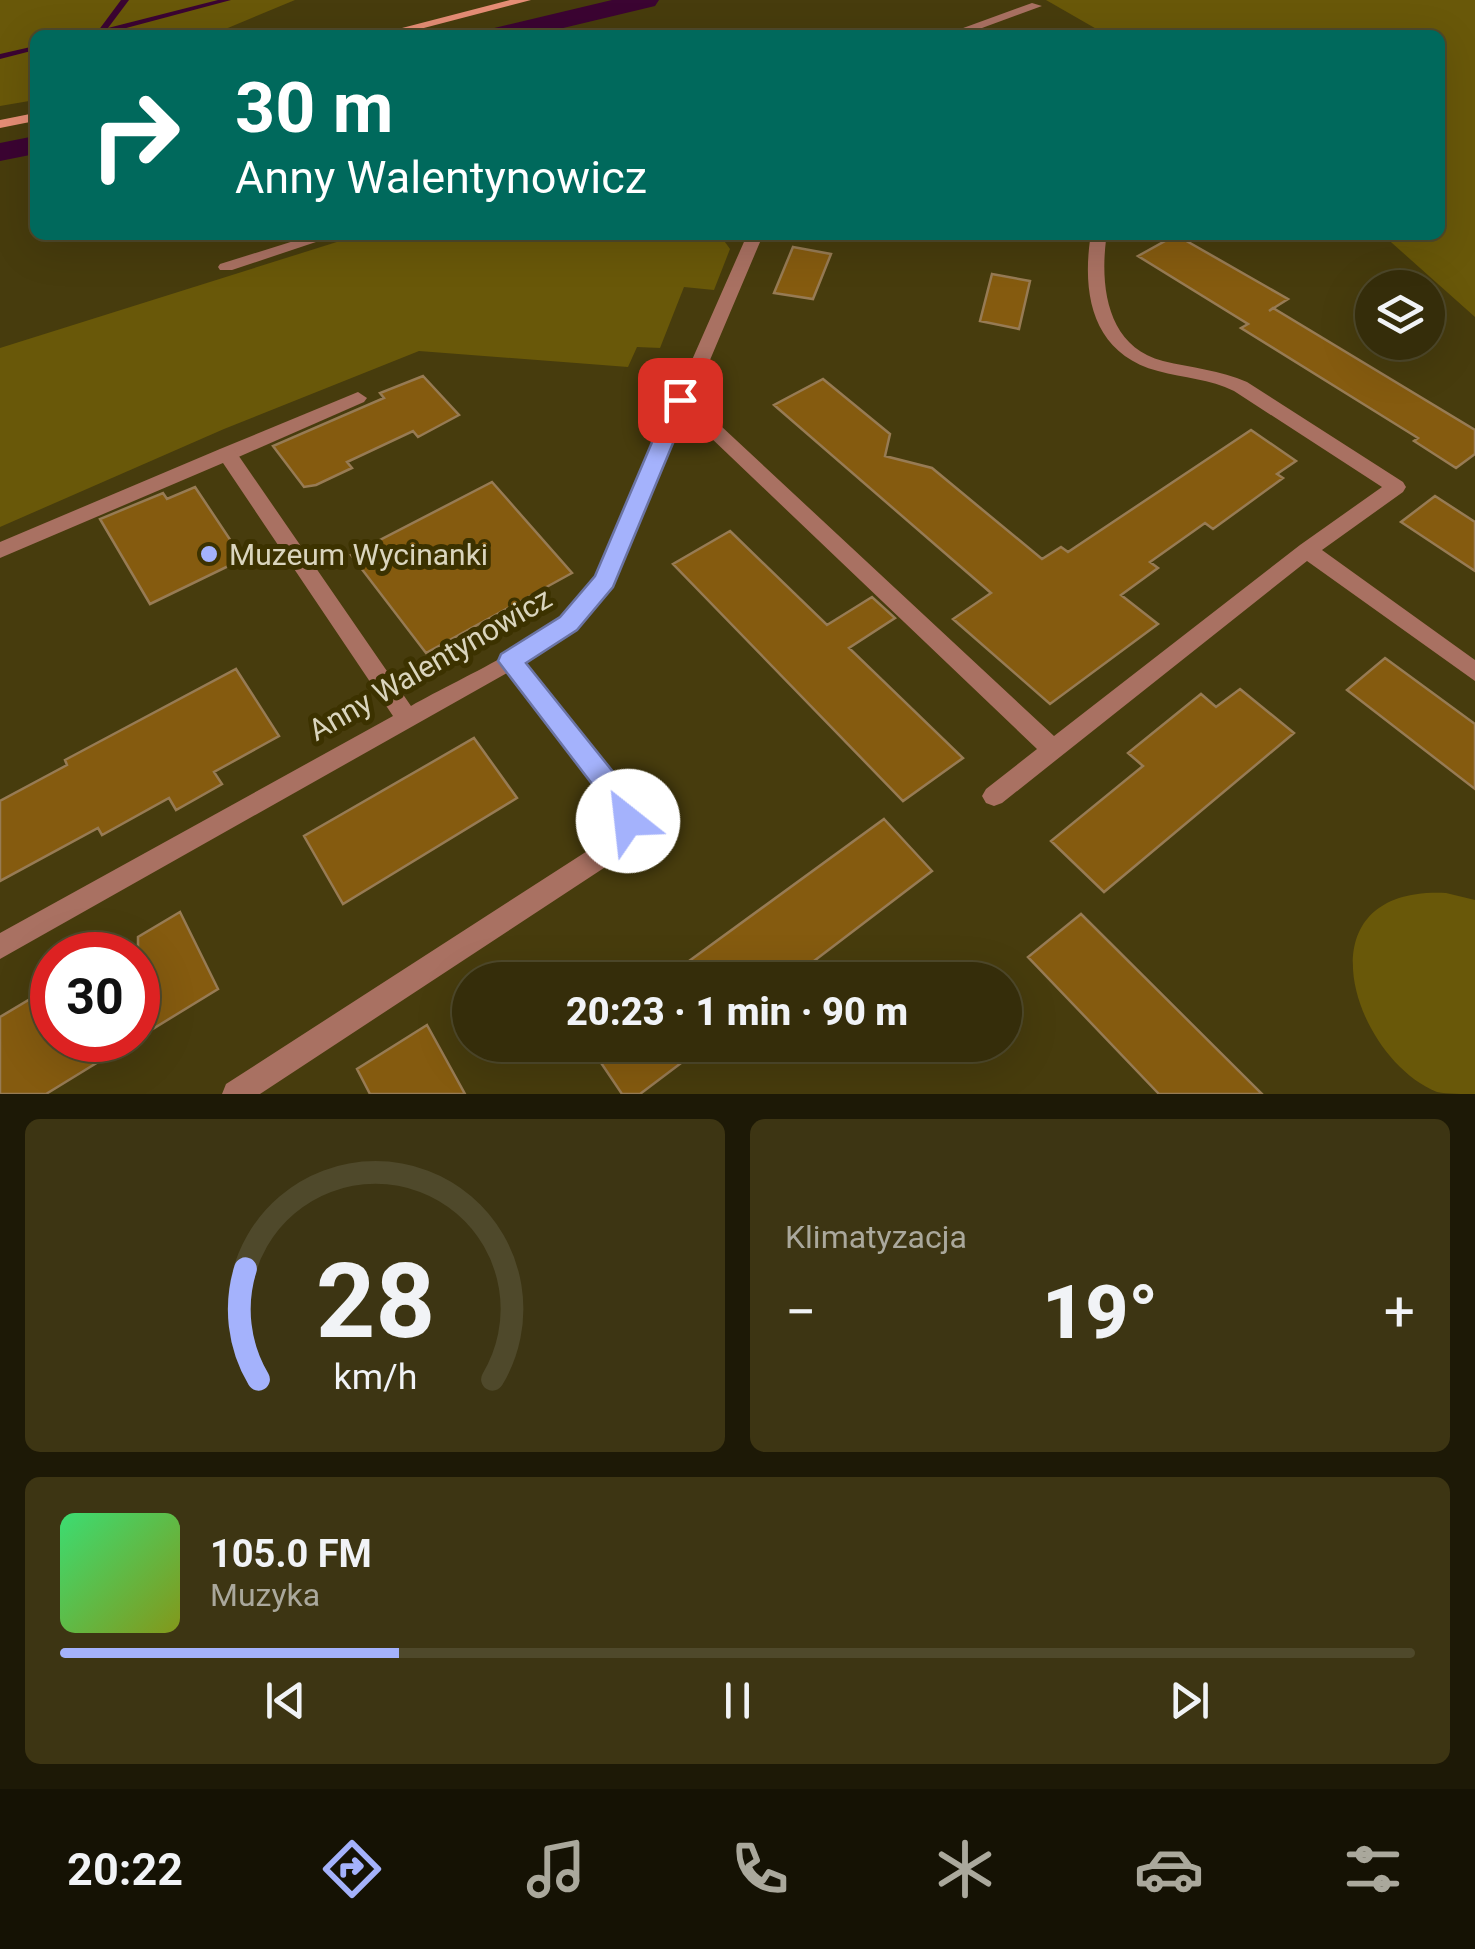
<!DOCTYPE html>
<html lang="pl">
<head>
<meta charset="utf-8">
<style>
  :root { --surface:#352d0a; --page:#3d3513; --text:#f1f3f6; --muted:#aaa89c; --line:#4f492b; --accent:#a4b2fc }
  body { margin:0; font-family:Roboto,sans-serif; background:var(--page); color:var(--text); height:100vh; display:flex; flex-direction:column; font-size:38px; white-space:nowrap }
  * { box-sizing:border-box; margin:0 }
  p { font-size:32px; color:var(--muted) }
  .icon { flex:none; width:55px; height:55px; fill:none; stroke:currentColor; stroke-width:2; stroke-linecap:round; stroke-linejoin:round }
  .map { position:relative; height:1094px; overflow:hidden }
  .panel { display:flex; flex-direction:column; gap:25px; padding:25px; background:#1d1906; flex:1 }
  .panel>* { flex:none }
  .banner { position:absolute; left:30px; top:30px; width:1415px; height:210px; border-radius:15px; box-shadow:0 10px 40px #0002,0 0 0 2px var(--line); background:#00695c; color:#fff; overflow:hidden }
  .controls { position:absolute; left:1355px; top:270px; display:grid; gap:20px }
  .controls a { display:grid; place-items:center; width:90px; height:90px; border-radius:50%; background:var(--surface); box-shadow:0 10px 40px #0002,0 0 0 2px var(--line); font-size:50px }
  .speed { position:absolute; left:30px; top:932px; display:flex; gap:20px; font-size:50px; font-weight:700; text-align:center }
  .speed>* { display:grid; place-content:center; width:130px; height:130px; border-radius:50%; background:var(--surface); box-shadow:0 10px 40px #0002,0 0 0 2px var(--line); line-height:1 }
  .speed .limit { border:15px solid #d22; background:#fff; color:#111 }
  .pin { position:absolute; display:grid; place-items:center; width:85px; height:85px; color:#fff; margin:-42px; border-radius:20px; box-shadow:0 5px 15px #0006 }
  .me { position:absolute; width:110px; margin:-55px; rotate:331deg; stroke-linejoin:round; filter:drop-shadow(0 0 8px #0008) }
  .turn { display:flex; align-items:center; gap:35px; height:210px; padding:0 40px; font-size:45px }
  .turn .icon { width:130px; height:130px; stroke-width:2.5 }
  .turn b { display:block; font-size:70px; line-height:85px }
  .big { font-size:75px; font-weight:800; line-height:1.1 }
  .panel .widget { flex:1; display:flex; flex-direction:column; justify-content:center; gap:15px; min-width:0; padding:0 35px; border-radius:15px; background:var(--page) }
  .panel .dial { align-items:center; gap:0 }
  .dial svg { height:260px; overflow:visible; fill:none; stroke:var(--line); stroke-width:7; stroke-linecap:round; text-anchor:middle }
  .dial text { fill:var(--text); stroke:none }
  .song { display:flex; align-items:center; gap:30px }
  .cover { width:120px; height:120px; border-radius:15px; background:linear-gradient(135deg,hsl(140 70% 55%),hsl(70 70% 35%)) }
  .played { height:10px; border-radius:5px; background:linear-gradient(90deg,var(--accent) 25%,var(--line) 25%) }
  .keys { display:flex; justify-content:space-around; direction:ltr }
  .heat { display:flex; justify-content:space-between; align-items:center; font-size:55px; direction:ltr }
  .panel .tiles { flex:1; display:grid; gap:25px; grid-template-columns:1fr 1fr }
  .widget:last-child { grid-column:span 2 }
  .trip { position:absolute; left:452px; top:962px; width:570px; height:100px; border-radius:50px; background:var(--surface); box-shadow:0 10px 40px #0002,0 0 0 2px var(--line); font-weight:800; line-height:100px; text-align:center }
  .menu { display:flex; height:160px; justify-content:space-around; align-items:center; background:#151204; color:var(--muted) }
  .menu .icon { width:70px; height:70px }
  .menu .current { color:var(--accent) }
  .menu b { font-size:45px; color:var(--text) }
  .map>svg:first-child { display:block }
  .green { fill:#695809 }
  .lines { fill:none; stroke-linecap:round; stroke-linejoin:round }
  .stream { fill:#3b0432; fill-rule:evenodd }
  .canal { fill:#3b0432; fill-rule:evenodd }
  .building { fill:#855b0f; stroke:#977b54; stroke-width:2.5 }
  .lane { fill:#a97162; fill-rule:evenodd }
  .street { fill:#a97162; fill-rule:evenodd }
  .secondary { fill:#e58d75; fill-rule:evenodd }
  .route { fill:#a4b2fc; stroke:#6b74a4; stroke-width:2.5 }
  .poi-dot { fill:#a4b2fc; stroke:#3c3200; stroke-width:4 }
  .labels { text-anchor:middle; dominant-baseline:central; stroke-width:10; stroke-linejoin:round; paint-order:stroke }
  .poi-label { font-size:30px; fill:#dad5bd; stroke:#3c3200; text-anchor:start }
  .street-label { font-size:30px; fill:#dad5bd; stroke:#3c3200 }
</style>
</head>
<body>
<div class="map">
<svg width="1475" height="1094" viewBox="0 0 1475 1094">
  <rect width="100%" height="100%" fill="#473c0d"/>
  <path class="green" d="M0 0H295L211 35H35V100L0 106Z
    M1046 0H1475V317L1383 235H1440V35H1107Z
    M359 235H720L730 249 714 290 684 287 660 348 637 347 628 367 419 351 224 429 0 527V348Z
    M1446 893 1475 900V1094C1463 1094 1448 1094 1437 1092 1353 1058 1296 886 1446 893Z"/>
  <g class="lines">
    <path class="stream" d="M121 0H129L108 28 218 0H231L100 35H86L98 31Z
      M35 46V50L0 59V54Z"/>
    <path class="canal" d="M612 0H659L655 6 534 35H486L490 29Z
      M35 136V154L0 161V143Z"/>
  </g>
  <path class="building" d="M1176 235 1288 299 1269 311 1273 308 1475 430V454L1456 468 1414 441 1418 438 1241 328 1248 324 1138 256Z
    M793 247 831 254 813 299 774 293Z
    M992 274 1030 281 1019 329 980 321Z
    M423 376 459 415 418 437 413 431 347 462 352 468 316 485 304 487 273 446 384 398 380 393Z
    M823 379 890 434 885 456 932 468 1042 559 1061 547 1068 552 1251 430 1296 461 1277 474 1283 478 1213 529 1205 523 1150 562 1158 568 1121 595 1158 624 1050 704 953 619 991 593 774 405Z
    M492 482 572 573 426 653 351 555Z
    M195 487 243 559 150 604 100 519 163 493 167 499Z
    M1435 496 1475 522V571L1401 522Z
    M730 531 827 625 872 597 895 618 849 648 963 758 903 801 673 564Z
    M1385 658 1475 724V789L1347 690Z
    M236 669 279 736 214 772 222 784 176 810 169 798 102 835 98 828 0 881V801L67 765 65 760Z
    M1240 689 1294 733 1104 892 1051 841 1143 766 1128 753 1201 694 1216 707Z
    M474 738 517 798 343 904 304 836Z
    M884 819 932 871 789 980H663Z
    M180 912 218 989 138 1038V937Z
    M1081 914 1262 1094H1159L1028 957Z
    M52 986V1040H134L46 1094H0V1017Z
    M427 1025 465 1094H370L357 1069Z
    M589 1045H705L640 1094H622Z"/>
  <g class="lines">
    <path class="lane" d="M358 392 367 398 364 402 234 459H220L218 454 220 449Z"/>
    <path class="street" d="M1032 3 1042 6 963 35H944Z
      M313 235H337L232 270H220L218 267 220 264Z
      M747 235H763L693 400 1054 736 1300 545 1382 487 1234 391C1210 379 1184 378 1158 371 1095 354 1082 299 1090 240L1098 235 1106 240C1100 289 1108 347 1163 361 1192 368 1220 370 1247 382L1403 482 1406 487 1403 492 1322 550 1475 660V681L1307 561 1002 803 994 806 986 803 982 796 986 789 1037 749 686 414 612 587 576 630 524 663 641 811 632 839 613 862 260 1094H222L226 1084 595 846 613 826 617 813 507 673 0 959V933L393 716 223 463 0 558V542L220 449H234L411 706C453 682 528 649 562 617 611 572 646 465 674 402L672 399 677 394Z"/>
    <path class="secondary" d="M510 0H531L397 35H375Z
      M35 113V121L0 128V120Z"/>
  </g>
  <path class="route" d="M680 393 691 400 613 587 577 630 526 663 638 803 642 811 637 830 628 833 618 830 615 814 498 661 501 654 560 617 595 576 670 400Z"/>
  <circle class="poi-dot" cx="209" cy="554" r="10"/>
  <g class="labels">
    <g class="poi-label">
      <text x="229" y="554">Muzeum Wycinanki</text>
    </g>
    <g class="street-label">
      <text transform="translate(430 664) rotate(-30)">Anny Walentynowicz</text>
    </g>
  </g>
</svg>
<div class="controls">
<a><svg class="icon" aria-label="layers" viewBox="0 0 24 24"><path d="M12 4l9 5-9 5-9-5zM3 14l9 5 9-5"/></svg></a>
</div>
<div class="speed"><div class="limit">30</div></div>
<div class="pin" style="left:680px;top:400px;background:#d93025"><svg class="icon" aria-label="arrive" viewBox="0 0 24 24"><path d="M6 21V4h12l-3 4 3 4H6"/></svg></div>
<svg class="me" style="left:628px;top:821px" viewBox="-20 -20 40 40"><circle r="19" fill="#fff"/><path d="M0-13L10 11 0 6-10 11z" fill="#a4b2fc"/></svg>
<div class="trip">20:23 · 1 min · 90 m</div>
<div class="banner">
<div class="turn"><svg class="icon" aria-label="right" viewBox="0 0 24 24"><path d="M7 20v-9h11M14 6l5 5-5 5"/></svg><div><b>30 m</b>Anny Walentynowicz</div></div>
</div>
</div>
<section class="panel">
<div class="tiles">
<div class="widget dial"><svg viewBox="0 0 100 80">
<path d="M14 69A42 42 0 1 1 86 69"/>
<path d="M14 69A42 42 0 0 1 10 35" stroke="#a4b2fc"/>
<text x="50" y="56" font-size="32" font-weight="700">28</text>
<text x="50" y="72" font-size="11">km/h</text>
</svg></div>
<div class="widget"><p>Klimatyzacja</p>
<div class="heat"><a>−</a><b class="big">19°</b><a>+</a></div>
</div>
<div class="widget">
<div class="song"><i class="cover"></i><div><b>105.0 FM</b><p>Muzyka</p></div></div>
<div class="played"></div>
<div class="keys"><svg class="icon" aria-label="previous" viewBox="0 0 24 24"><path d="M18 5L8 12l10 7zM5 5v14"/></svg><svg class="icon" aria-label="pause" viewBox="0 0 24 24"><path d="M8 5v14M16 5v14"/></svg><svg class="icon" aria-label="next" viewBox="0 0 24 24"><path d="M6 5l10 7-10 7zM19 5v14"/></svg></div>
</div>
</div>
</section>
<nav class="menu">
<b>20:22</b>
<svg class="icon current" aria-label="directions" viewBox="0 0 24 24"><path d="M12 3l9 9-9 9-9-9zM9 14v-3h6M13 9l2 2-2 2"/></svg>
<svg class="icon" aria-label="music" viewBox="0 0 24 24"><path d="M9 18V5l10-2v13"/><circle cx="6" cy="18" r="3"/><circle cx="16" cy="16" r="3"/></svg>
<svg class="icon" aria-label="phone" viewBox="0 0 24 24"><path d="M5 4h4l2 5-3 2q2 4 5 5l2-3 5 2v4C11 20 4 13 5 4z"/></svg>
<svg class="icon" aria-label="climate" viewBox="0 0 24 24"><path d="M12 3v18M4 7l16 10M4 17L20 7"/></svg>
<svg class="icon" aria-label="car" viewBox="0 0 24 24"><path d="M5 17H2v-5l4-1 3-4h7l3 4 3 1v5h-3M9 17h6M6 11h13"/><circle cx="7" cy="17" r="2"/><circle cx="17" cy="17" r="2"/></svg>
<svg class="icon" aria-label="filters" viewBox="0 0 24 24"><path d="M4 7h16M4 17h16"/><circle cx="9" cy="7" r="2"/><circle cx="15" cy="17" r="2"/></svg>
</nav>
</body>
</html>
